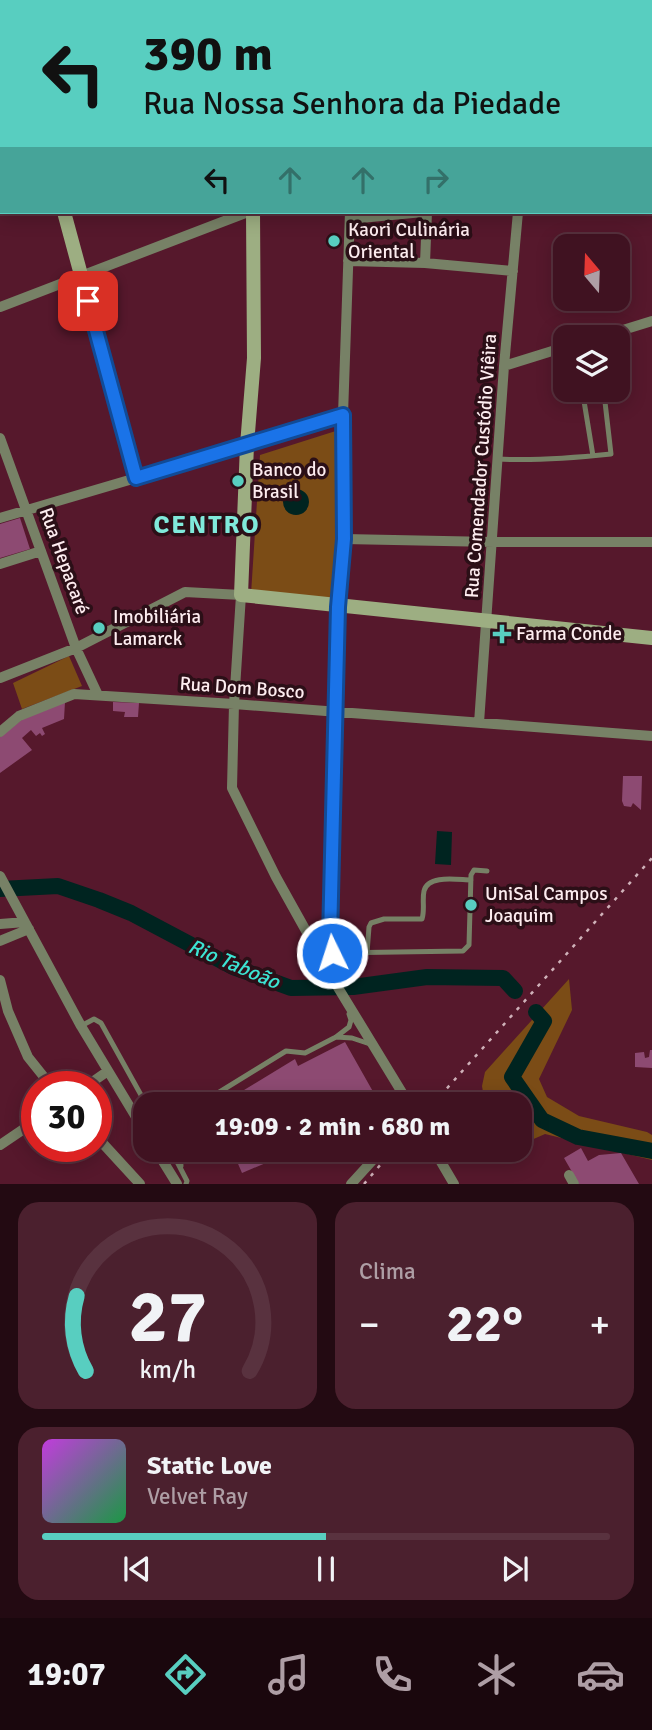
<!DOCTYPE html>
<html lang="pt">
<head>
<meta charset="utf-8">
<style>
  :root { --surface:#401221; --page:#4b202e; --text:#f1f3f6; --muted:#ae9ea5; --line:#59323f; --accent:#58cec0 }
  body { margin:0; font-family:Signika,sans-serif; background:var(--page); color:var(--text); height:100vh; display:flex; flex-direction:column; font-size:26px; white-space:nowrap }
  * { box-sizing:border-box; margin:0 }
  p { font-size:23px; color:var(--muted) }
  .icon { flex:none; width:38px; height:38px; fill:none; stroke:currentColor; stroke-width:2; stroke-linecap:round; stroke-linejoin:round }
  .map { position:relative; height:1184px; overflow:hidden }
  .panel { display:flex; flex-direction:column; gap:18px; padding:18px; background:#230a12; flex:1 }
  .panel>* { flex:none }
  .guide { position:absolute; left:0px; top:0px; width:653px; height:214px; box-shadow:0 4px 18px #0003,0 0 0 2px var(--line); background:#58cec0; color:#111; overflow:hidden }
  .needle { width:46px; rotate:341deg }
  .controls { position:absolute; left:553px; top:234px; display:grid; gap:14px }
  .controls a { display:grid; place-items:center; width:77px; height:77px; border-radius:14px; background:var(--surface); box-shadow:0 4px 18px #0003,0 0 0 2px var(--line); font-size:35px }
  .speed { position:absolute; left:21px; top:1071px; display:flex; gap:14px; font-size:35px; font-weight:700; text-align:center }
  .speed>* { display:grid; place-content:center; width:91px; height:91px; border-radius:50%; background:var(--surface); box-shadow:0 4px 18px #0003,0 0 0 2px var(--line); line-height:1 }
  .speed .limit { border:10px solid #d22; background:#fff; color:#111 }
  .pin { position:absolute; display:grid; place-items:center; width:60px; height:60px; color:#fff; margin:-30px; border-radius:14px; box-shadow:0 4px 10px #0006 }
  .me { position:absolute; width:77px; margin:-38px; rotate:356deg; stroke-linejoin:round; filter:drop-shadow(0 0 5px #0008) }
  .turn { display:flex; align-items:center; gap:24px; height:147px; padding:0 28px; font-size:32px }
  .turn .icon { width:91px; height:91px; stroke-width:2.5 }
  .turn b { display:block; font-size:49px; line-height:60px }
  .lanes { display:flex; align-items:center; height:66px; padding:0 28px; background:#0003; justify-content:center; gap:35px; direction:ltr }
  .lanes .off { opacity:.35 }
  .big { font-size:52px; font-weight:800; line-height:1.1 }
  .panel .tile { flex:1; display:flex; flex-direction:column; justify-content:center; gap:10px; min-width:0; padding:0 24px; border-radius:21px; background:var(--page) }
  .panel .dial { align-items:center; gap:0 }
  .dial svg { height:182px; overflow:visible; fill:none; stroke:var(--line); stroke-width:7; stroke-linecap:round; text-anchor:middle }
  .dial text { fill:var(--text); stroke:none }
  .song { display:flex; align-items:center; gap:21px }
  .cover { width:84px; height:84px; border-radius:10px; background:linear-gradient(135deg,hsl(290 70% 55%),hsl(140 70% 35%)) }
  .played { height:7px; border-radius:4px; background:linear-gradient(90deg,var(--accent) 50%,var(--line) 50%) }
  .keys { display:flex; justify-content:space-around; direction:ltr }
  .heat { display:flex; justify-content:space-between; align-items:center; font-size:38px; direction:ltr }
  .panel .tiles { flex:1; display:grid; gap:18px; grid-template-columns:1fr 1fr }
  .tile:last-child { grid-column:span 2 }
  .trip { position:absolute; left:133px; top:1092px; width:399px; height:70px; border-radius:21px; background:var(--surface); box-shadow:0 4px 18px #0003,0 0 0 2px var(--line); font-weight:800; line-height:70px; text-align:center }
  .menu { display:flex; height:112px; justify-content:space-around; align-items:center; background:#1a070d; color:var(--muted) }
  .menu .icon { width:49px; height:49px }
  .menu .current { color:var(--accent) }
  .menu b { font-size:32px; color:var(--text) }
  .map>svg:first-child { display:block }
  .green { fill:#7b4c16 }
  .water { fill:#002420 }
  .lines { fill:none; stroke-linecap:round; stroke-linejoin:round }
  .river { stroke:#002420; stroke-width:16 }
  .building { fill:#8d4a72 }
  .lane { stroke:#778166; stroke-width:5 }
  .street { stroke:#778166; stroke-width:10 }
  .secondary { stroke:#9dae82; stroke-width:14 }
  .rail { stroke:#cfb1b9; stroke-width:2.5; stroke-dasharray:3.5 7; stroke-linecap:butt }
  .route-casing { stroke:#114b97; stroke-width:18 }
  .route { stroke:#1a73e8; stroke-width:12 }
  .poi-dot { fill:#58cec0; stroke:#2b0f17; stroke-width:2.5 }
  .labels { text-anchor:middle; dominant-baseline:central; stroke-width:7; stroke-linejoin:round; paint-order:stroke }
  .poi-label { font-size:19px; fill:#fdecef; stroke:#2b0f17; text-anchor:start }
  .street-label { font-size:19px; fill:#fdecef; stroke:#2b0f17 }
  .water-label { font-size:21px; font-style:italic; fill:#3ce4d3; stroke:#2b0f17 }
  .district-label { font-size:26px; font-weight:bold; letter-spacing:2px; fill:#80e9db; stroke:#2b0f17 }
</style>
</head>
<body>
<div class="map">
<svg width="652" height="1184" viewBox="0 0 652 1184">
  <rect width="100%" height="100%" fill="#56182c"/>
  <path class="green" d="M342 429 338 540 333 603 251 594 260 455Z
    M69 656 82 686 22 709 13 683Z
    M569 979 572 1010 539 1079 547 1097 579 1116 647 1132 652 1135V1160L545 1134 520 1145V1104H485L482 1086 485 1072Z"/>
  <path class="water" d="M283 502a13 13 0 1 1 26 0a13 13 0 1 1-26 0Z
    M437 831 452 832 451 865 435 864Z"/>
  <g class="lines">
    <path class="river" d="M0 889 58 886 99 900 131 913 233 967 291 988 353 987 427 977 503 978 515 991
      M536 1012 544 1021 512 1077 542 1120 578 1137 652 1151"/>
  </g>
  <path class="building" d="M20 518 30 549 0 558V524Z
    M65 702 64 719 42 728 45 734 42 736 40 733 36 736 31 730 22 738 32 750 0 773V737L24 718Z
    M113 702 139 703 138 717H124L125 712 113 711Z
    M623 776H642L641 810 633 803 631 807 624 806 622 801Z
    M345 1042 380 1104H221L295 1059 298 1066Z
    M650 1050H652V1068L635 1067V1053L644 1052 645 1058 649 1057Z
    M581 1148 588 1161 599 1155 621 1153 639 1184H579L564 1158Z
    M232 1150H277L280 1157 242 1173Z"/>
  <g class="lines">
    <path class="lane" d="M498 459C536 461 573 458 611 454L605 402 597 397 584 401 593 456
      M332 953 463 951 469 945 471 875 474 870 487 871
      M367 953 369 927 371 923 384 919H422C425 910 422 900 424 891 428 874 459 880 471 880
      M81 1026 94 1019 101 1023 146 1104
      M336 1037 352 1038 370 1044
      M200 1104 286 1051 305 1053 336 1037 349 1027 351 1020 349 1014
      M171 1150 187 1181 186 1184
      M180 1150 181 1166"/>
    <path class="street" d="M98 0V2
      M138 0 139 2
      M201 0V2
      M598 0 602 2
      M358 2V0
      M445 2V0
      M496 2 502 0
      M534 2 535 0
      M651 24 652 25
      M651 96H652
      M0 149 2 148
      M651 189H652
      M350 219 423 212
      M348 261 425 263 513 271
      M425 263 427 212
      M0 307 248 212
      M597 338 652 321
      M504 366 565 347
      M343 415 350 212
      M0 438 76 648 98 695
      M0 518 136 478
      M344 539 493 542H652
      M0 564 41 551
      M0 678 76 648 185 592 241 595 234 704 232 788 276 877 334 981 409 1104
      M479 723 504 366 518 212
      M0 732 19 716 74 694 234 704 652 736
      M0 876 81 1026 145 1132
      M0 924 25 922
      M0 941 29 929
      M332 975 330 938 338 607
      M0 980 8 1011 28 1057 52 1087
      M85 1087 108 1071
      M96 1136 140 1184
      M0 1145 37 1120
      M156 1150 177 1184
      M434 1150 454 1184
      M569 1175 574 1184
      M351 1184 382 1150"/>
    <path class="secondary" d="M6 0 7 2
      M260 2V0
      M64 212 136 478 343 415 344 539 338 607
      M253 212 254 358 247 445 241 595 652 638"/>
    <path class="rail" d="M433 1104 652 858
      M364 1184 393 1150"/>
  </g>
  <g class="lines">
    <defs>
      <path id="route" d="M88 301 136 478 343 415 344 539 338 607 330 938 332 953"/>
    </defs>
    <use href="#route" class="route-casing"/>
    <use href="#route" class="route"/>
  </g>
  <g class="poi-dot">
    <circle cx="334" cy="241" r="7"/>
    <circle cx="238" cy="481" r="7"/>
    <circle cx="99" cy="628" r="7"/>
    <path d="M498.5 623.5h7v7h7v7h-7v7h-7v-7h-7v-7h7z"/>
    <circle cx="471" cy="905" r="7"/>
  </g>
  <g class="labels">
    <g class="poi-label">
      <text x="348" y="230">Kaori Culinária<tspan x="348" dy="22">Oriental</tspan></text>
      <text x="252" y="470">Banco do<tspan x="252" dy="22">Brasil</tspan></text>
      <text x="113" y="617">Imobiliária<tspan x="113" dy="22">Lamarck</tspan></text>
      <text x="516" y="634">Farma Conde</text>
      <text x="485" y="894">UniSal Campos<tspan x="485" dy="22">Joaquim</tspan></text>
    </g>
    <g class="street-label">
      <text transform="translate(481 466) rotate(-86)">Rua Comendador Custódio Viêira</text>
      <text transform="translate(64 561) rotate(70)">Rua Hepacaré</text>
      <text transform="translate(242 688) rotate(4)">Rua Dom Bosco</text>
    </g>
    <g class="water-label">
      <text transform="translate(234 964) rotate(23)">Rio Taboão</text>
    </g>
    <g class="district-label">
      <text x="207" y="525">CENTRO</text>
    </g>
  </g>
</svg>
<div class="controls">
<a><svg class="needle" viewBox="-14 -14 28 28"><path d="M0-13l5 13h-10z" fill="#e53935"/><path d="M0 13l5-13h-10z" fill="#ae9ea5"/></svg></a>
<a><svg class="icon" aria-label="layers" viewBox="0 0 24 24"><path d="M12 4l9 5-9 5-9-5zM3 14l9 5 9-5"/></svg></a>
</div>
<div class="speed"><div class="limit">30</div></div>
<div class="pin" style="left:88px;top:301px;background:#d93025"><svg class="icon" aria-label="arrive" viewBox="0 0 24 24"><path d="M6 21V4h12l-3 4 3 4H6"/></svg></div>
<svg class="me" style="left:332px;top:953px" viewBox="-20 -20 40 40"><circle r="17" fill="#1a73e8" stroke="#fff" stroke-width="3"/><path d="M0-11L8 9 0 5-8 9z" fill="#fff"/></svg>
<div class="trip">19:09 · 2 min · 680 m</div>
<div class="guide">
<div class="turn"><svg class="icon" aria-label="left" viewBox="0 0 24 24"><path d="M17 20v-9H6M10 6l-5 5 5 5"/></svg><div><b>390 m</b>Rua Nossa Senhora da Piedade</div></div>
<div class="lanes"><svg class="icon" aria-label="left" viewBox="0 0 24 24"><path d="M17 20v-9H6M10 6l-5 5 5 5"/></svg><svg class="icon off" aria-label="ahead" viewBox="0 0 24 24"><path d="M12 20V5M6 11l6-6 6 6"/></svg><svg class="icon off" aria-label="ahead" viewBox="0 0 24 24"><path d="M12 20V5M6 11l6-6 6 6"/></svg><svg class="icon off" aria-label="right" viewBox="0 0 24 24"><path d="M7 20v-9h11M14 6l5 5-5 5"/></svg></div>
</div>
</div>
<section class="panel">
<div class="tiles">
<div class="tile dial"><svg viewBox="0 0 100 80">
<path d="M14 69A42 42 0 1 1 86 69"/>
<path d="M14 69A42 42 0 0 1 10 36" stroke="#58cec0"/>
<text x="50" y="56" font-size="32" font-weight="700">27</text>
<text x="50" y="72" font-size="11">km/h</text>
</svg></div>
<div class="tile"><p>Clima</p>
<div class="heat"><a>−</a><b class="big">22°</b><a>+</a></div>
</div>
<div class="tile">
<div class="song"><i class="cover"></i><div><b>Static Love</b><p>Velvet Ray</p></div></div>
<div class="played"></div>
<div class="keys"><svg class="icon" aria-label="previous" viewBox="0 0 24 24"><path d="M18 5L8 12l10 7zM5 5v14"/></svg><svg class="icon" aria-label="pause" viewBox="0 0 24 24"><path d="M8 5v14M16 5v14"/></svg><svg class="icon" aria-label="next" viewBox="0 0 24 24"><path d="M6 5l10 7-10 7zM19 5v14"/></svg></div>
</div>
</div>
</section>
<nav class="menu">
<b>19:07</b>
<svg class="icon current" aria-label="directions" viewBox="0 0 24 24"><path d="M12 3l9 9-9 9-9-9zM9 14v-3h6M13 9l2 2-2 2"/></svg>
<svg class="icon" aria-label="music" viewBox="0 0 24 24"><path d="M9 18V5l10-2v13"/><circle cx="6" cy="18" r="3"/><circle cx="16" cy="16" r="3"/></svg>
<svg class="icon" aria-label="phone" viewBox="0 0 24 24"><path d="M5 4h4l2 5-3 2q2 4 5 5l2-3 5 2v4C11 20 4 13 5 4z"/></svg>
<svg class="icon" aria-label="climate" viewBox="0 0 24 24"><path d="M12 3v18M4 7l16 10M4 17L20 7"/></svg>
<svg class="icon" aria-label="car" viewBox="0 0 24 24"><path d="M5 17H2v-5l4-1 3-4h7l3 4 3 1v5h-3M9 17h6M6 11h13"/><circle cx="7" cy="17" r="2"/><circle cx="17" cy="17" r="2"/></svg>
</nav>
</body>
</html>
